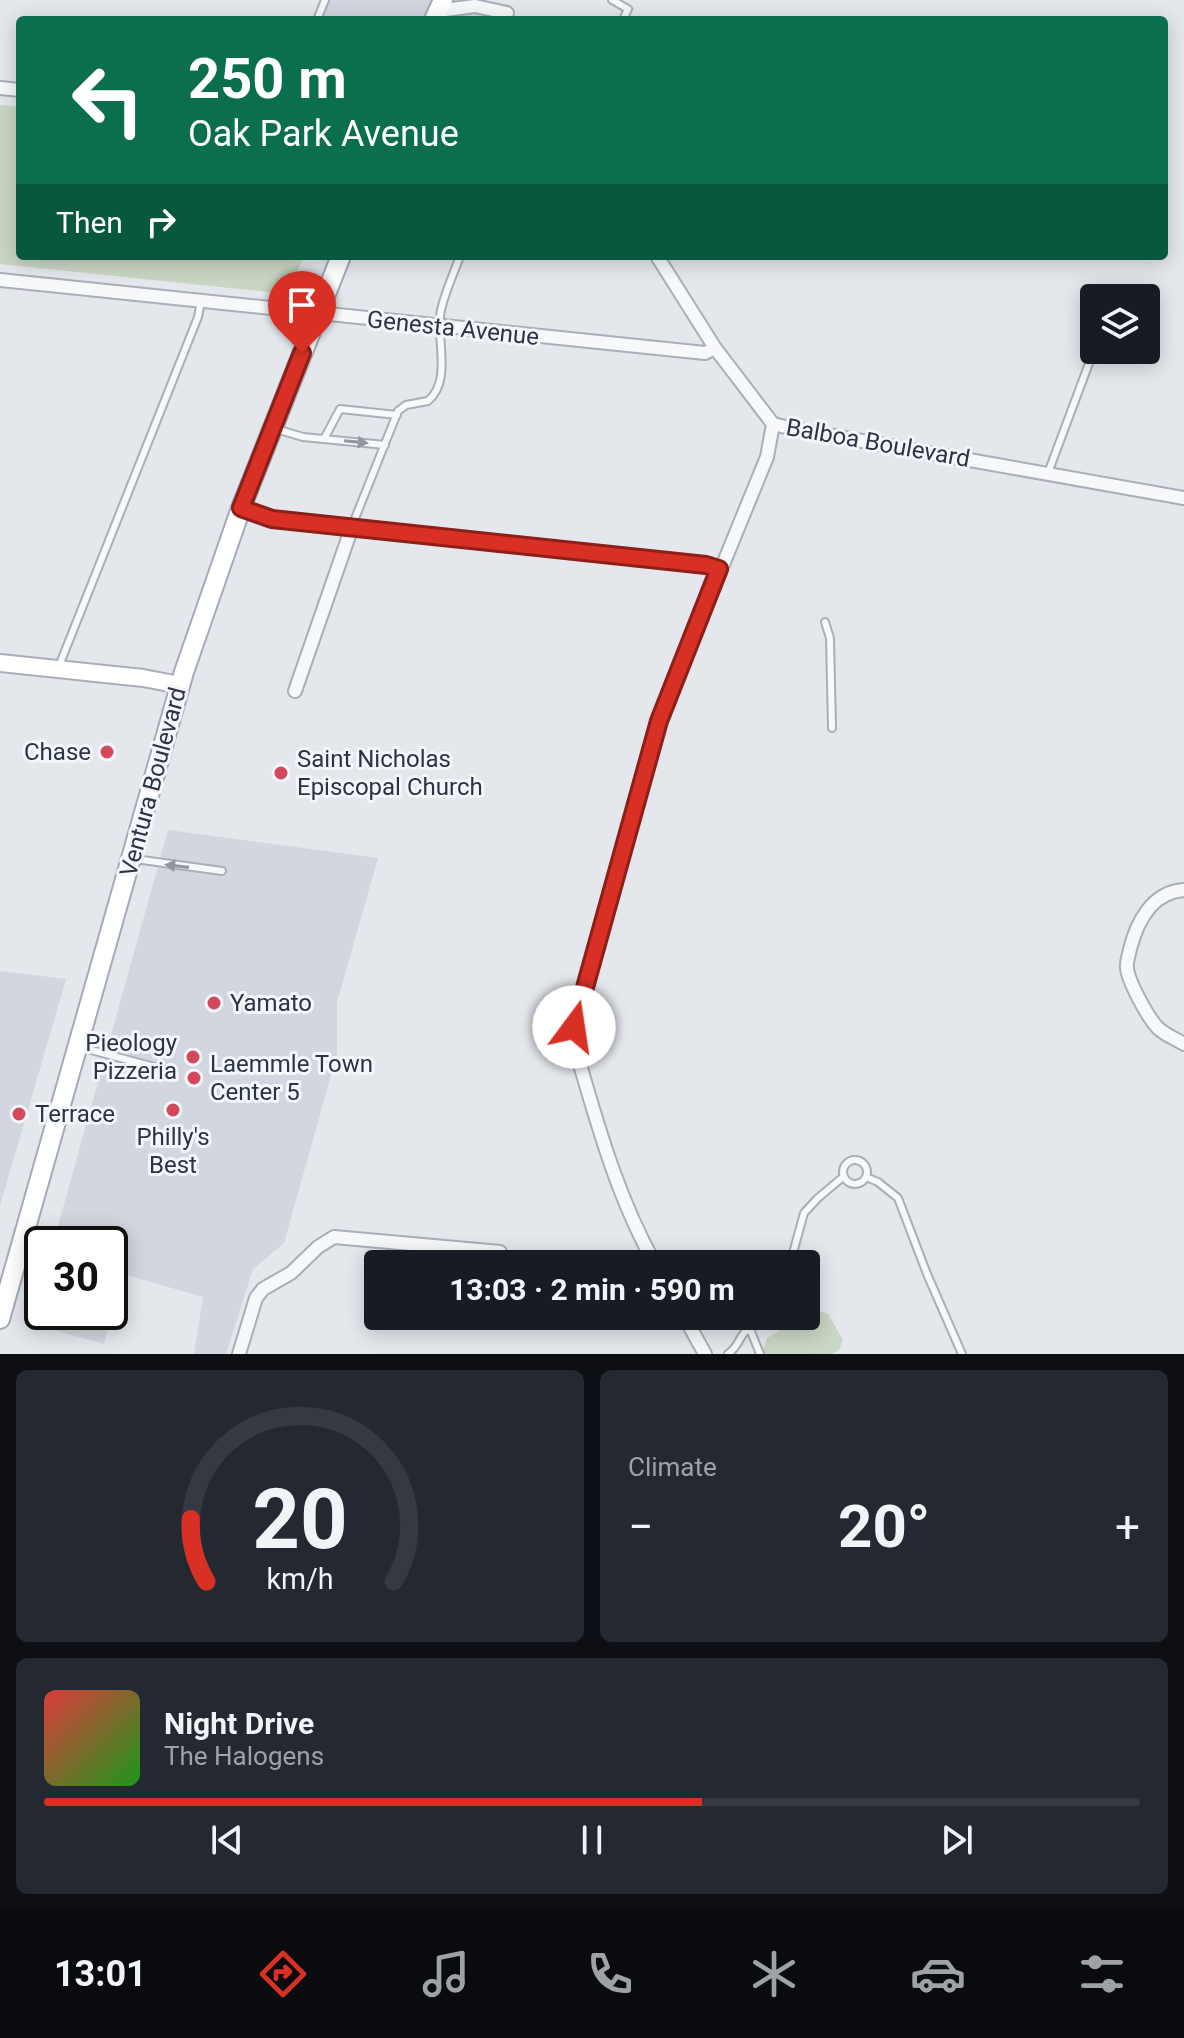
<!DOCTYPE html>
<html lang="en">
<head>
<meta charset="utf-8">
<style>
  :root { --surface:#171b24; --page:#242831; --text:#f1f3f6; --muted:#9ea1a6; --line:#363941; --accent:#d93025 }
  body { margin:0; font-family:Roboto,sans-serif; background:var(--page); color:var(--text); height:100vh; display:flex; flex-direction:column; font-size:30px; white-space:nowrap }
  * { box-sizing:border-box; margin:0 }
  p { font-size:26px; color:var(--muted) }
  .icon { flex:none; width:44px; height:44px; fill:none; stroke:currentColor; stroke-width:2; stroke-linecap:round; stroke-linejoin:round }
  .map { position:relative; height:1354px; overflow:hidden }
  .details { display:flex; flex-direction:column; gap:16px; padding:16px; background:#0d0f14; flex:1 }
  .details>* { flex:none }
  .hud { position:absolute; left:16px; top:16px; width:1152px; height:244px; border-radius:8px; box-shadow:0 4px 20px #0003; background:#0b6e4f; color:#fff; overflow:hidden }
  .tools { position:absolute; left:1080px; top:284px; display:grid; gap:16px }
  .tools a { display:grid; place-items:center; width:80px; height:80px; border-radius:8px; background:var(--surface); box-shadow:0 4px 20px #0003; font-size:40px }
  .speed { position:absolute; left:24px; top:1226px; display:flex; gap:16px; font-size:40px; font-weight:700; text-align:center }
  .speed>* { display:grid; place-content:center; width:104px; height:104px; border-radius:50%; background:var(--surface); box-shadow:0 4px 20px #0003; line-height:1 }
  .speed .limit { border:4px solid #111; border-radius:12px; background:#fff; color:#111 }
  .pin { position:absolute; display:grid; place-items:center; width:68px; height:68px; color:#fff; margin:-82px -34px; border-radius:50% 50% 50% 0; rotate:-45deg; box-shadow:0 0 8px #0007 }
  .pin .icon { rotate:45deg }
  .me { position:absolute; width:88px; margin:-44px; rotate:14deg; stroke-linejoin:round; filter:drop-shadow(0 0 6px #0008) }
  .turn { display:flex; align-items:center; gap:28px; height:168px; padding:0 40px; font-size:36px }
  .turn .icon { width:104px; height:104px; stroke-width:2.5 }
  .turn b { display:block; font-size:56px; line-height:68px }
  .then { display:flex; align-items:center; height:76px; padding:0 40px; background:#0003; gap:16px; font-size:30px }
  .big { font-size:60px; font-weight:700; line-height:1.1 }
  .details .card { flex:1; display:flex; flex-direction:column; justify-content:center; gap:12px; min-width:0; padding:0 28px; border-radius:12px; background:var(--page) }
  .details .dial { align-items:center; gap:0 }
  .dial svg { height:208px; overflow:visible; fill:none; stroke:var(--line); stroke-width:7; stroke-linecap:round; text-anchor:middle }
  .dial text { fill:var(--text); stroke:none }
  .song { display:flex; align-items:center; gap:24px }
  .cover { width:96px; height:96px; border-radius:12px; background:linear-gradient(135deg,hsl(0 70% 55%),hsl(120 70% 35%)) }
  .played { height:8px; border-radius:4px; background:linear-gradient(90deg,var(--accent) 60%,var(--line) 60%) }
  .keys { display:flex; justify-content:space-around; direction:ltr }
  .heat { display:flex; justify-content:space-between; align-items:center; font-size:44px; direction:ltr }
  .details .tiles { flex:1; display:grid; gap:16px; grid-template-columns:1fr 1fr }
  .card:last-child { grid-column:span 2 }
  .trip { position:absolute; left:364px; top:1250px; width:456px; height:80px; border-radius:8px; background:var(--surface); box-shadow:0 4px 20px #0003; font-weight:700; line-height:80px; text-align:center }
  .tab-bar { display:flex; height:128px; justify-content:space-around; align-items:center; background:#090b0e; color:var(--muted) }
  .tab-bar .icon { width:56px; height:56px }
  .tab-bar .current { color:var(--accent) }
  .tab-bar b { font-size:36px; color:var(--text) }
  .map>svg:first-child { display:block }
  .built { fill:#d2d6de }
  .green { fill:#c9d6c5 }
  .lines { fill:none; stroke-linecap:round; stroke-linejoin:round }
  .lane-casing { stroke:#a9aeb7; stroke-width:10 }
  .street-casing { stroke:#a9aeb7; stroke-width:16 }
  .secondary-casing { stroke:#a9aeb7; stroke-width:20 }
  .primary-casing { stroke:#a3abb8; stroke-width:22 }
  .lane { stroke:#f7f8fa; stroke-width:6 }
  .street { stroke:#f7f8fa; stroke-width:12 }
  .secondary { stroke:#fff; stroke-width:16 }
  .primary { stroke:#fff; stroke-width:18 }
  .oneway { fill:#9196a0 }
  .route-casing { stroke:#8d1f18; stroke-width:20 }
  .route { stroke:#d93025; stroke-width:14 }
  .poi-dot { fill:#d1495b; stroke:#f4f6f9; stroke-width:3 }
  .labels { text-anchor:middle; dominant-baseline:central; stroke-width:6; stroke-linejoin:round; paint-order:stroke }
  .street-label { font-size:24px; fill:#2b3445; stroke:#f4f6f9 }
  .poi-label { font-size:24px; fill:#2b3445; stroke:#f4f6f9; text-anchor:start }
</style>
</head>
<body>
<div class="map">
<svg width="1184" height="1354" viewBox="0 0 1184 1354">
  <rect width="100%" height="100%" fill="#e4e7ec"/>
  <path class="built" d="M328 0H484L495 20H321Z
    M168 830 378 858 337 1002V1054L284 1243 253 1269 226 1354H194L203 1297 123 1274 104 1344 30 1323 42 1283V1312H110V1244H53Z
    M0 971 66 979 0 1206Z"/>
  <path class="green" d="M0 105 20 107V256H304L288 294 0 264Z
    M816 1310 828 1314 843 1340 839 1350 832 1354H766L763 1350 767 1338Z"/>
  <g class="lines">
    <defs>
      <path id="lane" d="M612 0 628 9 623 20
        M317 20 325 0
        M1114 298 1115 296
        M276 429 303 437 385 445
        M324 439 340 409 397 415
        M1048 473 1094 350
        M352 526 398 411 406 405 428 401C453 380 435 337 441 310 445 292 454 273 460 256
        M825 622 830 638 832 728
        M59 666 198 317 201 301
        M135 859 222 871
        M80 1047 158 1068
        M843 1172a12 12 0 1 1 24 0a12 12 0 1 1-24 0Z
        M866 1177 878 1182 898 1198 927 1274 962 1354
        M790 1264 804 1213 818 1198 843 1177
        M750 1329 760 1354
        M728 1354C738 1347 737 1342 744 1333 750 1326 759 1324 765 1316"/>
      <path id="street" d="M438 11 475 6 507 13
        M0 88 20 90
        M657 256 715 348 773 424 794 429 1184 498
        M0 280 705 353 715 348
        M241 508 272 519 706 565 719 569
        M295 691 352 527
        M1184 890C1152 892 1137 922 1130 949 1129 955 1126 962 1127 968 1128 981 1148 1018 1158 1028 1165 1035 1176 1039 1184 1044
        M655 1264C616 1195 596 1119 574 1044V1027L659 721 767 457 773 424
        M684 1316 705 1354
        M239 1354 256 1298 263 1289 291 1273 318 1247 334 1237 500 1252"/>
      <path id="secondary" d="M0 663 143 678 180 685"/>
      <path id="primary" d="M434 20 443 0
        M0 1319 184 672 241 508 341 256"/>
    </defs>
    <use href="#lane" class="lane-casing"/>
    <use href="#street" class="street-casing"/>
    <use href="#secondary" class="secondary-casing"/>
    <use href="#primary" class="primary-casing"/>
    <use href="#lane" class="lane"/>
    <use href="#street" class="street"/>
    <use href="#secondary" class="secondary"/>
    <use href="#primary" class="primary"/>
  </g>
  <defs><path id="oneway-solid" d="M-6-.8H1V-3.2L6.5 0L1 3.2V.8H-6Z" transform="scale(2)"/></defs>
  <g class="oneway">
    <use href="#oneway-solid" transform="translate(356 442) rotate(6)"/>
    <use href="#oneway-solid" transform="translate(177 866) rotate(-173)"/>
  </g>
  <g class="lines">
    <defs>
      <path id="route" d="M302 353 241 508 272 519 706 565 719 569 659 721 574 1027"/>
    </defs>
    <use href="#route" class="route-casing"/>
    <use href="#route" class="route"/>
  </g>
  <g class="poi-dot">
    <circle cx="107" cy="752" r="8"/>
    <circle cx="281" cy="773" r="8"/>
    <circle cx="214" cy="1003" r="8"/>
    <circle cx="193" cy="1057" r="8"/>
    <circle cx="194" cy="1078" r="8"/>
    <circle cx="173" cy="1110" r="8"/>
    <circle cx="19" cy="1114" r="8"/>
  </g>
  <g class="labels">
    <g class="street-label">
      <text transform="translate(453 328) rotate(6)">Genesta Avenue</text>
      <text transform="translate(878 443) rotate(10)">Balboa Boulevard</text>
      <text transform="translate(153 782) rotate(-75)">Ventura Boulevard</text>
    </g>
    <g class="poi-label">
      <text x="91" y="752" text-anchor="end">Chase</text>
      <text x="297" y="759">Saint Nicholas<tspan x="297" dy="28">Episcopal Church</tspan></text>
      <text x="230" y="1003">Yamato</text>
      <text x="177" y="1043" text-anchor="end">Pieology<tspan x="177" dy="28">Pizzeria</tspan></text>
      <text x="210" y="1064">Laemmle Town<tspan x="210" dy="28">Center 5</tspan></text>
      <text x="35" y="1114">Terrace</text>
      <text x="173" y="1137" text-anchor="middle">Philly's<tspan x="173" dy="28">Best</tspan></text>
    </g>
  </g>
</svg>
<div class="tools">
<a><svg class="icon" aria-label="layers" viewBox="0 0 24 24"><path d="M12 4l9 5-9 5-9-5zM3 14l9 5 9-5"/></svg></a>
</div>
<div class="speed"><div class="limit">30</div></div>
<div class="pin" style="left:302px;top:353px;background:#d93025"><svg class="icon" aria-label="arrive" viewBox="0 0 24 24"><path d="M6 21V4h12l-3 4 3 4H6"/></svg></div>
<svg class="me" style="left:574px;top:1027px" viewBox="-20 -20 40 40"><circle r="19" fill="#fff"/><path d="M0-13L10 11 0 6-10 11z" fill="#d93025"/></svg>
<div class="trip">13:03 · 2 min · 590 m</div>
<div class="hud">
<div class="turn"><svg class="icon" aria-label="left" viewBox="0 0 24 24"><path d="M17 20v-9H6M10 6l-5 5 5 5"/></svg><div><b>250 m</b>Oak Park Avenue</div></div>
<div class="then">Then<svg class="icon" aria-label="right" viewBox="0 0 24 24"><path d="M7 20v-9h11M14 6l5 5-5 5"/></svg></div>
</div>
</div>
<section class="details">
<div class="tiles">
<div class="card dial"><svg viewBox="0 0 100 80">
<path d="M14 69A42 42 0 1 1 86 69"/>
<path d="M14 69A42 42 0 0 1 8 45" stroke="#d93025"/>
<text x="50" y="56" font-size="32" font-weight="700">20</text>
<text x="50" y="72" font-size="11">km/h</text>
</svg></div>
<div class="card"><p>Climate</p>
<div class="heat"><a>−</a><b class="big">20°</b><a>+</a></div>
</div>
<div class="card">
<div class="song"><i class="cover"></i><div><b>Night Drive</b><p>The Halogens</p></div></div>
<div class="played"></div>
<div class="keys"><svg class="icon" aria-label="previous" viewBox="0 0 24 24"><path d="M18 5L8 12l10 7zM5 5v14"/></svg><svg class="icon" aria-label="pause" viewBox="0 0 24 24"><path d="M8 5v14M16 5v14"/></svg><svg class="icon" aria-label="next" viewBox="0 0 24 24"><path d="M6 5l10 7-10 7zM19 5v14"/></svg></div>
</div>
</div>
</section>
<nav class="tab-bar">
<b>13:01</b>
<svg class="icon current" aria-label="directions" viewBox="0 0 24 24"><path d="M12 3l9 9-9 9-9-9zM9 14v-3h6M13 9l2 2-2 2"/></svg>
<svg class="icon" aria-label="music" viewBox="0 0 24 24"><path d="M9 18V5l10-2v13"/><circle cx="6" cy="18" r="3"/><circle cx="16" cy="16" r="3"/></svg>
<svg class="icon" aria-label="phone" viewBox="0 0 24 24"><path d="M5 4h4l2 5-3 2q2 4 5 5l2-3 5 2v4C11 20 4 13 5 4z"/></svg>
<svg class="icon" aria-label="climate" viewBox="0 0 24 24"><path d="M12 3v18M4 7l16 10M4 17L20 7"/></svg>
<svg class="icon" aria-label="car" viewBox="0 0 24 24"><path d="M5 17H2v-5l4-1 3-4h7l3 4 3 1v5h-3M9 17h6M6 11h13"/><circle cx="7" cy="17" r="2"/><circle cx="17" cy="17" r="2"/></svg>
<svg class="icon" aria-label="filters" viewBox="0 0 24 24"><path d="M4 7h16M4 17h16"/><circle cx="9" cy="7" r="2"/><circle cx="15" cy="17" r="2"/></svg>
</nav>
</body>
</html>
